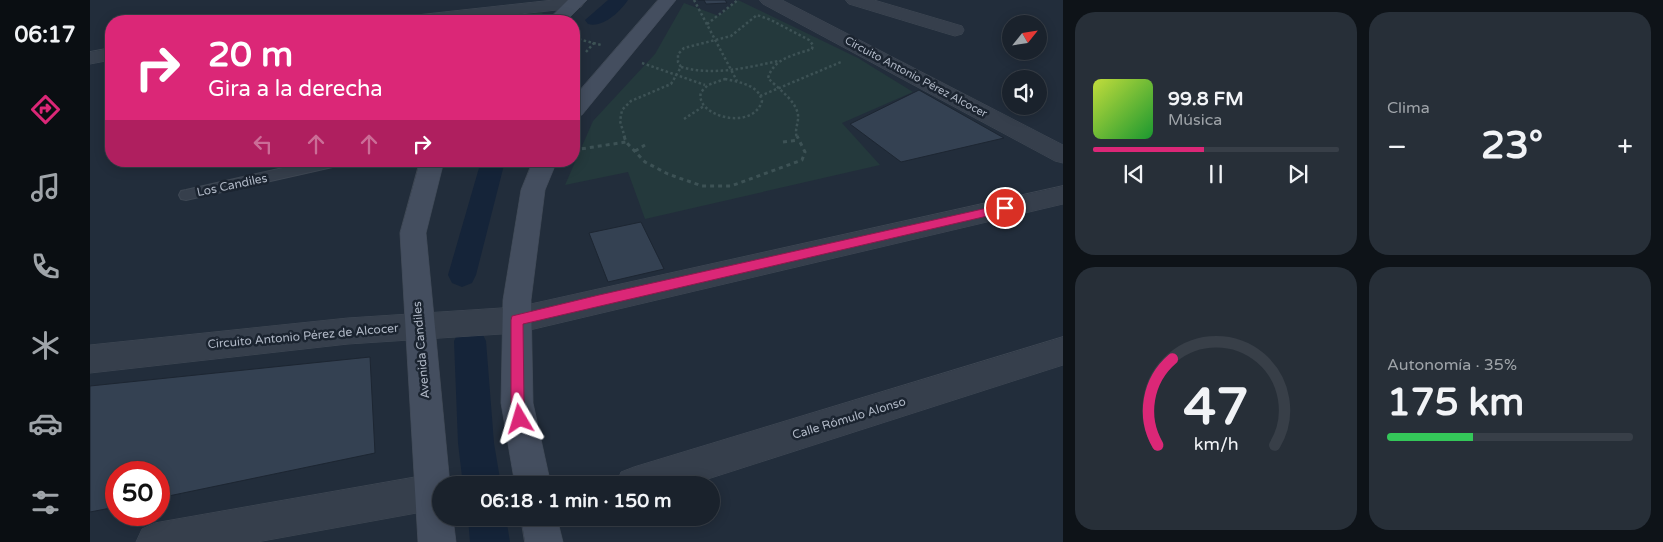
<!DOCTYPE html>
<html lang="es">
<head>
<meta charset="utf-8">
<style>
  :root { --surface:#1a222c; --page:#272f38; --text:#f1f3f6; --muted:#9fa4a9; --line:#383f48; --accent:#db2777 }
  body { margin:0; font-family:"Varela Round",sans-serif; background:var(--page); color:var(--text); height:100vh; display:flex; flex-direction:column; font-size:19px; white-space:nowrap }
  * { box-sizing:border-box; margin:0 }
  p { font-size:16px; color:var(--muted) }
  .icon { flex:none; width:28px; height:28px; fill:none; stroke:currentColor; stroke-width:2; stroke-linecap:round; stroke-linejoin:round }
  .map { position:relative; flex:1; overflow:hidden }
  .panel { display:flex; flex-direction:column; gap:12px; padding:12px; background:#0e1318; width:600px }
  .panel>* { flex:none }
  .guide { position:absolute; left:15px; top:15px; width:475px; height:152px; border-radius:20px; box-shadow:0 2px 12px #0003,0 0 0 1px var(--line); background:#db2777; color:#fff; overflow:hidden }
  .needle { width:32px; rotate:60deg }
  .buttons { position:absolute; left:912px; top:15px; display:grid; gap:10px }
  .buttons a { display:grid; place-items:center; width:45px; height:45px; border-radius:50%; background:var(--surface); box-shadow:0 2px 12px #0003,0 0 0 1px var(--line); font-size:25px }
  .speed { position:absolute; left:15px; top:461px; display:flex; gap:10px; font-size:25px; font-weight:700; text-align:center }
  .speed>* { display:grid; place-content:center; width:65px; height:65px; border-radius:50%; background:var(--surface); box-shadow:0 2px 12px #0003,0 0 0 1px var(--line); line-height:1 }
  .speed .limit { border:8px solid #d22; background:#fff; color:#111 }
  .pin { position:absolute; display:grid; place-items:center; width:42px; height:42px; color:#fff; margin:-21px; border:2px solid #fff; border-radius:50%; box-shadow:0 1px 5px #0007 }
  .me { position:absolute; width:55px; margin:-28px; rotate:353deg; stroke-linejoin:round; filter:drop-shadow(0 0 4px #0008) }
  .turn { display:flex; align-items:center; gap:18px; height:105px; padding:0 20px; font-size:22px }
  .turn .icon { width:65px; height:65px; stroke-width:2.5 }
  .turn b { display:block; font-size:35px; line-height:42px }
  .lanes { display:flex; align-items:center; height:48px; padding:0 20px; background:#0003; justify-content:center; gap:25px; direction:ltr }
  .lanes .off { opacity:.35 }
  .big { font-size:38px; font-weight:700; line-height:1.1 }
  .panel .card { flex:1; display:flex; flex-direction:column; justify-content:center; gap:8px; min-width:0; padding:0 18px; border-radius:20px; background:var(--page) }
  .panel .dial { align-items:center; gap:0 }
  .dial svg { height:130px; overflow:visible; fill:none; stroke:var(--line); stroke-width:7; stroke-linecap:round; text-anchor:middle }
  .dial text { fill:var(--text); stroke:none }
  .song { display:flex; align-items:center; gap:15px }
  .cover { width:60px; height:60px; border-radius:8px; background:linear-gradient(135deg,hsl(70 70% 55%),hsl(130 70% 35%)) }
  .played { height:5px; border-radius:2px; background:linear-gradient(90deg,var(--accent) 45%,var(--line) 45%) }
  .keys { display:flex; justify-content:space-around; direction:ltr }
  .heat { display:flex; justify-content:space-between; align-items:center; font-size:28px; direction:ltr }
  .charge { height:8px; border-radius:4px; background:linear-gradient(90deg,#34c759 35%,var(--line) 0) }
  .panel .tiles { flex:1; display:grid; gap:12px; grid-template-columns:repeat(2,1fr) }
  .trip { position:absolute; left:342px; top:476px; width:288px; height:50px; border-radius:25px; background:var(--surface); box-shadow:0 2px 12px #0003,0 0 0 1px var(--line); font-weight:700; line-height:50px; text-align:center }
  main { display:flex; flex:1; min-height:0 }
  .menu { display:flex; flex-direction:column; width:90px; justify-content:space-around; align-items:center; background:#0a0e12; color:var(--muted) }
  .menu .icon { width:35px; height:35px }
  .menu .selected { color:var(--accent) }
  .menu b { font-size:22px; color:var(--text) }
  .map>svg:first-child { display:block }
  .green { fill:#24393c }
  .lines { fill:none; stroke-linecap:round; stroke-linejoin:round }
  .canal { fill:#152439; fill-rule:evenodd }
  .building { fill:#344152; stroke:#1d2632 }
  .service-casing { stroke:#3f4854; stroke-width:2 }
  .minor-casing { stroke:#3f4854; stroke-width:1 }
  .secondary-casing { stroke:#3f4854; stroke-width:1 }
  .path-far1 { stroke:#3d5255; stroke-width:2.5; stroke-dasharray:2.5 2.5; stroke-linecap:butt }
  .path { stroke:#3d5255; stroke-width:3; stroke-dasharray:4 4; stroke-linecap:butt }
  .service { fill:#363f4c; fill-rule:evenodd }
  .minor { fill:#363f4c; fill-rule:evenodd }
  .secondary { fill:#444e5f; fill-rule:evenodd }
  .route { fill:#db2777; stroke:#8e194d }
  .labels { text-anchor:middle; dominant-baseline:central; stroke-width:5; stroke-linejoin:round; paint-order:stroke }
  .far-street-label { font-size:11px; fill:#b1b9c7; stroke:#1b2430 }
  .street-label { font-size:12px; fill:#b1b9c7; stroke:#1b2430 }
</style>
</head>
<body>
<main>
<nav class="menu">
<b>06:17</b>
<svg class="icon selected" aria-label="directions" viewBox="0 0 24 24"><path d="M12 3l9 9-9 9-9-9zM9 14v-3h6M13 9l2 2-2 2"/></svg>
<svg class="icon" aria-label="music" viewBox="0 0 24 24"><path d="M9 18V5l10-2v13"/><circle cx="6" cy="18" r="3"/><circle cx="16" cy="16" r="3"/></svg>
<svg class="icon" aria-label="phone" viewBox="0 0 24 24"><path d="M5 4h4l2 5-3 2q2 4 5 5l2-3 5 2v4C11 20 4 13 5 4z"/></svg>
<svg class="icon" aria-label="climate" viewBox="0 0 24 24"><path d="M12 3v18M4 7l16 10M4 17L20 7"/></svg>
<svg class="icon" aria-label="car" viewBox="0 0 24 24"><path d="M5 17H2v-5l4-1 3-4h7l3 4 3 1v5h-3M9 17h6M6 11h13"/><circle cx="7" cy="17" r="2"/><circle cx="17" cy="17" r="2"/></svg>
<svg class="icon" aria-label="filters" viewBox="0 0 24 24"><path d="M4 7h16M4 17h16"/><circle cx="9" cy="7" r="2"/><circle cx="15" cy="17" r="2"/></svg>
</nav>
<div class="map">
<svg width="973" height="542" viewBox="0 0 973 542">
  <rect width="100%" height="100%" fill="#222d3b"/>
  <path class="green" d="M648 0 768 58 823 92 752 123 790 165 555 219 538 172 475 185 503 121 565 54 594 3 629 16Z
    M454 12 444 21H373Z"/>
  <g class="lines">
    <path class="canal" d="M518 0H538C530 12 513 28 498 24L495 20Z
      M391 161H415L386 275 382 283 372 287 362 283 358 275Z
      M380 327 391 331 396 341 404 443 411 485H373L368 443 364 341 369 331Z
      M378 518H416L420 542H380Z"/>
  </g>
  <path class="building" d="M608 0H635L637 3 616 4 614 0Z
    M829 90 914 138 811 162 760 124Z
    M551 222 574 269 518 282 499 233Z
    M280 357 285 453 69 498V472H26V507L0 512V386Z"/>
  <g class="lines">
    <defs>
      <path id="service" d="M224 161H254L252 164 247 166 96 200 91 199 89 195 91 191 96 190Z"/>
      <path id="minor" d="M464 0H492L494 3 491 7 485 8 366 21H309L312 17 318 16Z
        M670 0H692L973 145V163L965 161 673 4Z
        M756 0H784L872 26 874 30 872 34 865 36 858 34 759 4Z
        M21 48V60L0 64V52Z
        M973 186V204L427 333 258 344 0 373V345L258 318 427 307Z
        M973 337V365L599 485H526L531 472 544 467Z
        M343 474 356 479 358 485H351V506L343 510 167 542H46L52 529 65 523Z"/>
      <path id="secondary" d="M478 0H497L476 21H457Z
        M568 0H586L492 115 484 117V97Z
        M330 161H354L336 233 360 485H351V518H363L366 542H328L310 233Z
        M443 161H467L455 190 441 300 443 403 461 485H425L411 403 413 300 431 190Z
        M431 518H467L473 542H435Z"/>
    </defs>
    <use href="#service" class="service-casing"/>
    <use href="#minor" class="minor-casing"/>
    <use href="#secondary" class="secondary-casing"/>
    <path class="path-far1" d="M604 0 647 81
      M617 24 648 0
      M484 38 511 45
      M496 52 504 43
      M552 63 615 85
      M591 67C623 76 656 68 688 61
      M635 79C649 82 669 85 672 101 663 132 604 116 611 92L618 85Z
      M670 96 751 62
      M594 119 614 106
      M535 138 530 121 532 110 541 101 581 84 591 67 588 62V54L594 48 641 36 667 15 681 20 719 40 723 45 722 49C704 55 684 58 678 78 687 88 706 100 708 115 709 123 704 129 707 138"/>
    <path class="path" d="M534 136 536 142 555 162 578 174 612 186H641L712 160 715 152 707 136
      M693 142 708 140
      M484 150 536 142
      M545 151 555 145"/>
    <use href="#service" class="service"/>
    <use href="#minor" class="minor"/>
    <use href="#secondary" class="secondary"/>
  </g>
  <path class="route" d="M915 204 919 206 920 208 919 211 433 324 434 403 437 419 435 424 430 426 426 424 421 403V320L422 316 509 295Z"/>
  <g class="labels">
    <g class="far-street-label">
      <text transform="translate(826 77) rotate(28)">Circuito Antonio Pérez Alcocer</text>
    </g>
    <g class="street-label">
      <text transform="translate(142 185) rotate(-12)">Los Candiles</text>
      <text transform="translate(213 336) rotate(-5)">Circuito Antonio Pérez de Alcocer</text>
      <text transform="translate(331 350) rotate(-95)">Avenida Candiles</text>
      <text transform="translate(759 418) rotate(-17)">Calle Rómulo Alonso</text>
    </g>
  </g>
</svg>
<div class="buttons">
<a><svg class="needle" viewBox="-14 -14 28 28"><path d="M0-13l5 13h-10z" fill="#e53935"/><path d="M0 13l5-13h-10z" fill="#9fa4a9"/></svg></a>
<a><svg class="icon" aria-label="sound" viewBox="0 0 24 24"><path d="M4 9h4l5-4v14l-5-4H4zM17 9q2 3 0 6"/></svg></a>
</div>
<div class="speed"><div class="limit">50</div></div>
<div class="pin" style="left:915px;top:208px;background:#d93025"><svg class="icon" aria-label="arrive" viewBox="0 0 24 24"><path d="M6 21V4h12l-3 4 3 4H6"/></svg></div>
<svg class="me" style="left:430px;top:419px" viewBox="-20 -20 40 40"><path d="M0-17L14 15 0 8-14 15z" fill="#db2777" stroke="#fff" stroke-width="4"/></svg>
<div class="trip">06:18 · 1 min · 150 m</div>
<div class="guide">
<div class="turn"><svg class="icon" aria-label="right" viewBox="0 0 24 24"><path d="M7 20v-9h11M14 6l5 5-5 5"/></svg><div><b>20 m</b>Gira a la derecha</div></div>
<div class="lanes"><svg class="icon off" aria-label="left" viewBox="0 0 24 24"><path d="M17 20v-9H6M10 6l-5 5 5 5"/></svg><svg class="icon off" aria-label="ahead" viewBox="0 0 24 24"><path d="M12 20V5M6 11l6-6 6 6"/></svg><svg class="icon off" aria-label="ahead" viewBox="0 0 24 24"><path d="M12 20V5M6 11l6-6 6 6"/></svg><svg class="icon" aria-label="right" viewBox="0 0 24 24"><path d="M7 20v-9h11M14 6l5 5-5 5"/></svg></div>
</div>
</div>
<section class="panel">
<div class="tiles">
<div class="card">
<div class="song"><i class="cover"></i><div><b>99.8 FM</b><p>Música</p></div></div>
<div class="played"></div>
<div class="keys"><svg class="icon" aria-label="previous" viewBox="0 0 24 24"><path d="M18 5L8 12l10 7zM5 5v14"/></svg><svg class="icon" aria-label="pause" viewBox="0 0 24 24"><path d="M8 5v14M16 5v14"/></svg><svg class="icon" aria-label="next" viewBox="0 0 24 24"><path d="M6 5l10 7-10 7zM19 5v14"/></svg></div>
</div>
<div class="card"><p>Clima</p>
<div class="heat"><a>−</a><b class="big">23°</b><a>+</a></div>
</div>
<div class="card dial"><svg viewBox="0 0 100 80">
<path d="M14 69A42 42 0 1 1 86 69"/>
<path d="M14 69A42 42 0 0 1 23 16" stroke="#db2777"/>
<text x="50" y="56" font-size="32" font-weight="700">47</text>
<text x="50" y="72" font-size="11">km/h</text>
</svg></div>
<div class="card"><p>Autonomía · 35%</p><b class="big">175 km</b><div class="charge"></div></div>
</div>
</section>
</main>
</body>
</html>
